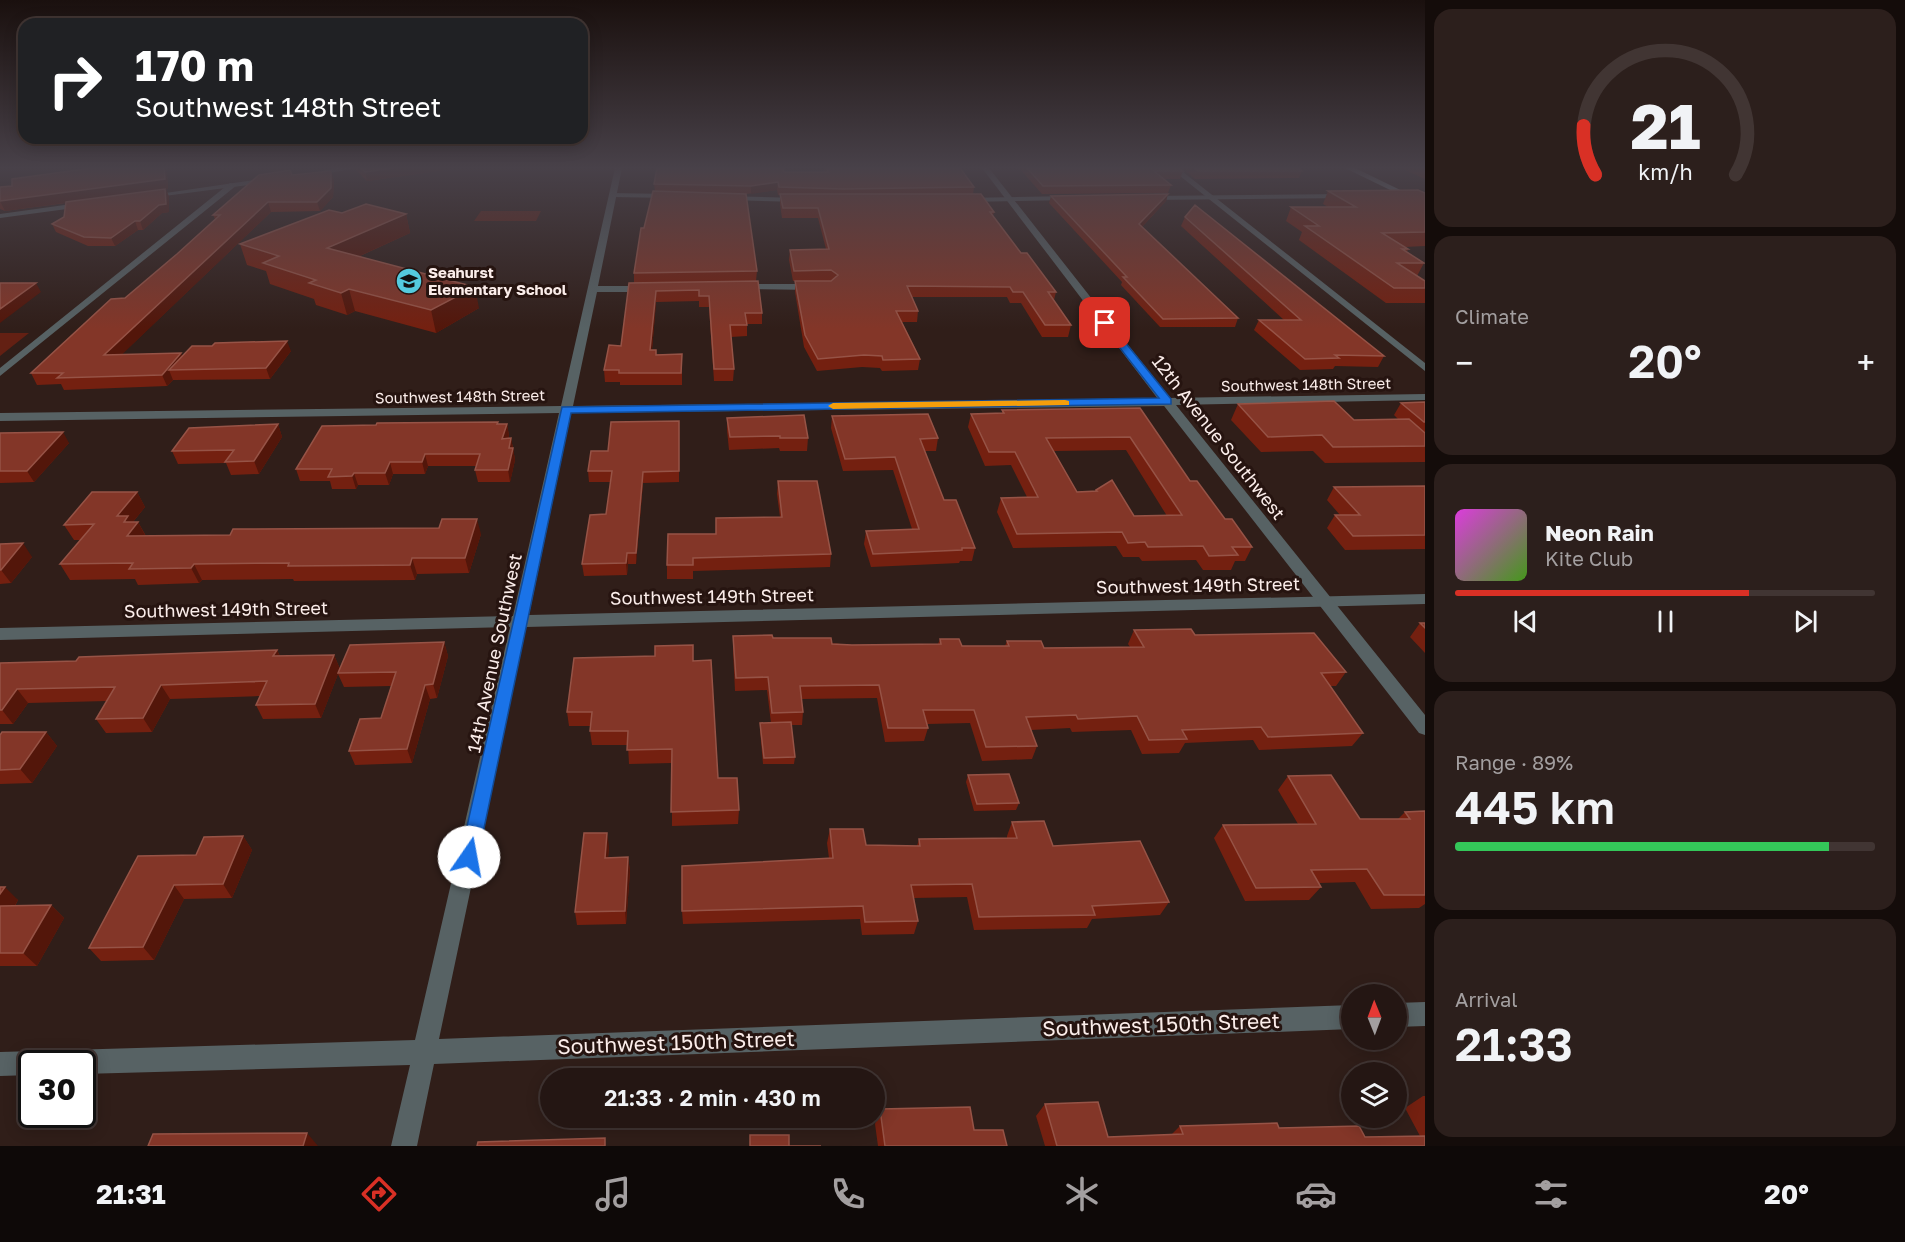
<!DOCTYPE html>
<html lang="en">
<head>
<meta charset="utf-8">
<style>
  :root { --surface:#241613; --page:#2c1f1c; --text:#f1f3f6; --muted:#a39fa0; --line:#413533; --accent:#d93025 }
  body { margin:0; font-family:"Golos Text",sans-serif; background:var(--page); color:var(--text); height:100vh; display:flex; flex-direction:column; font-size:22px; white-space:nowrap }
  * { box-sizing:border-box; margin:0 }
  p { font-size:20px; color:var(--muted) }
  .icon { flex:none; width:33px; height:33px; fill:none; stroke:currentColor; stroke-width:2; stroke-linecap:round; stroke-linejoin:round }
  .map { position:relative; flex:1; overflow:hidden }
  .drawer { display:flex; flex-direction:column; gap:9px; padding:9px; background:#140c0a; width:480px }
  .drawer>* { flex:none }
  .guide { position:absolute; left:18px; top:18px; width:570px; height:126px; border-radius:18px; box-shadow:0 3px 15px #0003,0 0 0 2px var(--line); background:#202124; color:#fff; overflow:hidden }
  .needle { width:39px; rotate:359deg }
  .controls { position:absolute; left:1341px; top:984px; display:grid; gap:12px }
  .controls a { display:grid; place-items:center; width:66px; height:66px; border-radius:50%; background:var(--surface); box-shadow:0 3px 15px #0003,0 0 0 2px var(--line); font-size:30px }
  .speed { position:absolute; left:18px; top:1050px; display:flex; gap:12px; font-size:30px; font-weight:700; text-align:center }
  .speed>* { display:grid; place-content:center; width:78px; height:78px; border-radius:50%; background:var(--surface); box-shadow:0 3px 15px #0003,0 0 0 2px var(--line); line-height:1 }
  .speed .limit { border:3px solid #111; border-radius:9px; background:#fff; color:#111 }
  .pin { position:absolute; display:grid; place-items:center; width:51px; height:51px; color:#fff; margin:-26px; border-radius:12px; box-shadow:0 3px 9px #0006 }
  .me { position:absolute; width:66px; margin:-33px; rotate:12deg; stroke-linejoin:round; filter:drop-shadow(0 0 4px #0008) }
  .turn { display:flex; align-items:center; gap:21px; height:126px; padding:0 18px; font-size:27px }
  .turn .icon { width:78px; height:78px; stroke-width:2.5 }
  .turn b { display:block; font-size:42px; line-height:51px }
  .big { font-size:45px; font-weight:600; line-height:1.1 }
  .drawer .tile { flex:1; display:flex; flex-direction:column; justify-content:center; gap:9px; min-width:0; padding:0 21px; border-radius:18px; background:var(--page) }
  .drawer .dial { align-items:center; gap:0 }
  .dial svg { height:156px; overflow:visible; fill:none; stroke:var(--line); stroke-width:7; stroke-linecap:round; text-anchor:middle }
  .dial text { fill:var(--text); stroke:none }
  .song { display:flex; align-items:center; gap:18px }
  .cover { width:72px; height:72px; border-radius:9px; background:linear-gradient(135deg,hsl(300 70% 55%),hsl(100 70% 35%)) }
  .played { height:6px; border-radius:3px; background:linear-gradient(90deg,var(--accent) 70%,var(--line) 70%) }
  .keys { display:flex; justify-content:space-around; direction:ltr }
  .heat { display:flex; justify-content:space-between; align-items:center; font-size:33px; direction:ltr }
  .charge { height:9px; border-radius:4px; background:linear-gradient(90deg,#34c759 89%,var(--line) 0) }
  .trip { position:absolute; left:540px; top:1068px; width:345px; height:60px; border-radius:30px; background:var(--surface); box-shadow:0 3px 15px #0003,0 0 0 2px var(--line); font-weight:600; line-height:60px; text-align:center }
  .menu { display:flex; height:96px; justify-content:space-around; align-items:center; background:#0e0908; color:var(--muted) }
  .menu .icon { width:42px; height:42px }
  .menu .on { color:var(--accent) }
  .menu b { font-size:27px; color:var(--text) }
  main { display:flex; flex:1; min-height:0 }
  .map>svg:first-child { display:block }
  .green { fill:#632013 }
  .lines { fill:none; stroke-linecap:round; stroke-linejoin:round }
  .minor { fill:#576264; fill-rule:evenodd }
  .tertiary { fill:#576264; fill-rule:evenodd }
  .secondary { fill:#738588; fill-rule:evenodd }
  .wall { fill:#742010; fill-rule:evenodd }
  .shaded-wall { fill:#53160a }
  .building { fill:#833628; stroke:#965346; stroke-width:1.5; fill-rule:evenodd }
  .route { fill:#1a73e8; stroke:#114b97; stroke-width:1.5 }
  .slow { fill:#f59e0b }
  .labels { text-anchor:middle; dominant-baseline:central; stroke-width:6; stroke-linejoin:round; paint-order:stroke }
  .far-poi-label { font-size:15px; font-weight:bold; fill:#fbedea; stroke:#261410; text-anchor:start }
  .far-street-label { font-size:15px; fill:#fbedea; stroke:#261410 }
  .street-label { font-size:18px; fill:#fbedea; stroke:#261410 }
  .near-street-label { font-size:21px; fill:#fbedea; stroke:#261410 }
</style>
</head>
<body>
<main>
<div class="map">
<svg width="1425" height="1146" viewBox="0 0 1425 1146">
  <rect width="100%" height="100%" fill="#301e19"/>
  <path class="green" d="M481 211H541L536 221H474Z
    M0 333H29L0 356Z"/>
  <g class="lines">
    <path class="minor" d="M615 168H622L598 286H646L651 289 646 292H597L573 406 1158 399 982 168H989L1173 402 1167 406 571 413 529 615 1425 594V604L526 627 439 1039 1352 1005V1029L434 1064 417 1146H391L410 1065 82 1074V1064H32V1075L0 1076V1052L415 1040 510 627 0 640V628L513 616 559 413 0 421V413L561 406Z
      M1170 168H1178L1425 363V371Z
      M230 183 237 185 0 376V368Z
      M739 284H814L819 287 814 290 736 289 734 287Z
      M1425 1002V1026L1396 1027V1003Z"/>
    <path class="tertiary" d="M336 168H357L312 176 308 174Z
      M268 178 271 182 149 198 145 196Z
      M610 193 670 194 674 196 670 198 613 197 609 195Z
      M1345 194 1349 196 1348 198 1147 200 1143 198 1147 196Z
      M724 196 799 198 803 200 799 202 727 200 723 198Z
      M1069 196 1073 198 1072 200 964 202 960 200 964 198Z
      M86 202 90 204 89 206 0 218V214Z
      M1425 394V400L1176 405 1425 715V735L1419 733 1161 402 1167 398Z"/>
    <path class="secondary" d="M1345 168H1355L1425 202V207Z"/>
  </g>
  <path class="wall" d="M92 168H166L167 173 168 189H166L169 197V212L162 213 143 230H138L115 246H88L56 232 52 224 64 217 66 203 5 211 0 209V187L12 186Z
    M355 168H445V170L367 181 356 170Z
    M823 168H960L974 187 973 194 994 212 993 216 1021 253 1056 292 1054 300 1071 325 1068 337H1042L1021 303H1010L1007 297H912L918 311 917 322H902L920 359 918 370 882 371 880 368 862 367 817 371 804 347 795 292V281H793L789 260 790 250 826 249 818 218H782L780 204V195H778L777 190 746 194 757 271 756 281 762 313V324H747V336L731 337 734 369 733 381H714L709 307H699V301L656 302 652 350 656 354H682V385H620V382H605L604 370 621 346 634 283V273L644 228 655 191 654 184 784 172H824Z
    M1019 168H1179L1183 171 1180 179H1163L1171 185 1168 193 1042 194Z
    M1182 168H1299L1302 171 1299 178 1195 179Z
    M1401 168H1425V179Z
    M289 171 292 175 334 180 333 197 320 211 271 212 122 354 182 356 291 351 270 379 174 380H173L167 386 64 390 61 384 37 385 31 373 125 298 177 254 215 219 213 215Z
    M1328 191 1425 193V246L1404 247 1408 249 1407 252 1424 263 1417 276 1425 281V303H1386L1299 240 1302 232 1286 221 1291 207H1328L1323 204Z
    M1168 194 1166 201 1142 227 1238 318 1235 327H1160L1121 285 1122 282 1049 203 1051 196Z
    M342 213 406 214 410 233 360 256 479 308 436 333 355 311 347 315 316 305 314 299 270 284 266 271 247 265 240 244Z
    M1185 217 1384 356 1378 367 1335 366 1333 369 1300 370 1254 330 1259 320H1284L1181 226Z
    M1425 402V462L1325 463 1313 451 1261 452 1231 420 1238 404 1354 420 1398 419 1394 415 1401 403Z
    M1140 408 1190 481 1225 519 1252 547 1245 561H1235L1231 570H1203L1196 560 1142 561 1139 557H1123L1116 546 1013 548 997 512 1001 498 1027 497 1011 465 985 466 968 427 971 414 1002 413V410ZM1126 450 1167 516H1134L1096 490 1095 491 1077 492 1054 451Z
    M832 416 938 438 936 451H925L944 500 975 548 972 561H960L959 563 871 567 864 544 866 531 912 529 893 470 843 471 831 428Z
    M727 418 808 438 807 451H780L779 448 729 450 727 430Z
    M679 421V482L643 483 636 564H628L627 575 584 576 582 564 606 514 611 482H589L588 471 608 451Z
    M278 424 282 437 259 474 231 475 226 463 178 464 172 451Z
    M498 424H507L509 436 508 438H511L513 448 515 460 510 482H478L475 470 477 466H428L425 474H393L389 485H358L356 489H332L330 481H300L296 469Z
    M0 433 69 443 34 482 0 483Z
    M778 481 831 554 830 567 693 571V579H667V565L716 534 780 517 777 494Z
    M1425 486V549L1345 550 1327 528 1335 515H1340L1327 500 1334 487Z
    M137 492 145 507 133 522H138L146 536 481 534 469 573 417 574 415 580 294 581 293 579 202 580 199 583 138 585 135 579 70 580 60 564 81 540H74L64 525Z
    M0 544 32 557 11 583 0 584Z
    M1420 623H1425V653L1410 637Z
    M1134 630 1195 635 1346 672 1336 686H1330L1363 733 1352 746 1259 750 1253 740 1185 743 1179 753 1142 754 1131 730 1072 732 1070 728 1031 730 1037 746 1032 759 982 761 970 723 927 724 928 728 924 741 885 742 877 698 801 699 803 712 802 725H791L795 757 794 764H763L760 730V723H771L767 690 735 691 733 650V636L773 638 852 645 938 644 940 639 962 646H1005L1007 641 1044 648 1130 647 1128 644Z
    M444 642 448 656 437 698 430 699 412 763 355 765 349 751 381 718 391 686 344 687 338 674 321 718 263 719 256 705 260 696 170 699 152 732 106 733 96 719 107 701 28 703 13 724H0V663L76 661 277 650 280 656 334 655 340 669Z
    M693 661 718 778 739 810 738 824 672 826V763L629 764 628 745H592L590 731V726H569L567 712Z
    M46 732 57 746 32 783 0 784V735Z
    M968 775 1019 803 1016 810 974 811 966 782Z
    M1288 776 1360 819H1398L1405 812 1425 811V904L1419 908 1371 909 1355 882 1319 883 1321 887 1309 900 1245 901 1214 838 1223 825 1298 824 1278 790Z
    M1012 822 1053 846 1169 902 1160 915 1092 919 1087 928 974 930 967 897 914 898 918 921 914 934 862 935 860 919 683 924 682 911 829 858 827 843 830 829 866 845 917 846 919 839 1007 838V836Z
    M243 836 252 850 232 898 184 899 154 960 101 961 89 948 196 855Z
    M609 846 608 858 628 857 630 871 626 924 577 925 575 912Z
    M0 887 18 900 15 906 51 905 64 918 37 966H0Z
    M1423 1096H1425V1146H1045L1036 1116 1045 1104 1108 1137 1172 1134 1180 1126 1279 1128 1365 1137 1420 1136 1405 1108Z
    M880 1109 974 1130 1007 1146H878L875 1124Z"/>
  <path class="shaded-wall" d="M166 168 167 173 168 189H166L169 197V212L162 213 143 230 140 221 165 189 5 211 0 201Z
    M270 168H288L289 172 271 174Z
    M394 168H445V170L367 181 365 172Z
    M331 171 334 180 333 197 320 211 317 202Z
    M778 182 777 190 751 194V186Z
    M1168 194 1166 201 1137 232 1139 224Z
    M268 202 271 212 110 366 104 355Z
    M406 214 410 233 333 268 327 248Z
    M135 221 138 230 115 246 111 238Z
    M36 283 41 292 0 323V309Z
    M475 287 479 308 436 333 431 310Z
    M349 289 355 311 347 315 341 293Z
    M656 291V302L651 361 650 350Z
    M287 341 291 351 270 379 266 368Z
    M181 353 186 365 169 370 173 380 167 386 162 375Z
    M278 424 282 437 259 474 254 461Z
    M507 424 509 436 505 450 502 439Z
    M63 432 69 443 34 482 27 471Z
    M511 438 515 460 510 482 508 470 509 448Z
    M425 454 428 466 425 474 422 462Z
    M390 462 393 474 389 485 385 473Z
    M643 472V483L636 564V553Z
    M354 473 358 485 356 489 352 476Z
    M137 492 145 507 132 523 138 522 146 537 136 551 117 516Z
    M477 519 481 534 469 573 465 558Z
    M23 543 32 557 11 583 1 570Z
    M627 553 628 564 627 575 626 563Z
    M412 558 417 574 415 580 410 565Z
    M194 564 202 580 199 583 191 568Z
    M444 642 448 656 437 698 433 684Z
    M277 650 283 664 273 656Z
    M334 655 340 669 321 718 315 704Z
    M161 685 170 699 152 732 143 718Z
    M425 685 430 699 412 763 407 749Z
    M17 689 28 703 13 724 2 710Z
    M46 732 57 746 32 783 20 769Z
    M607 833 609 846 607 871 605 858Z
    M243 836 252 850 232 898 223 884Z
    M628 857 630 871 626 924 625 911Z
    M174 885 184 899 154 960 143 947Z
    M5 887 18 900 0 930V894Z
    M51 905 64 918 37 966 23 953Z
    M307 1133 318 1146H303Z"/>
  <path class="building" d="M92 168H164L165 179 0 201V187L12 186V179Z
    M361 168H394L365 172Z
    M657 168H783L784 172H828L827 168H960L974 187 843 189 779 187 778 182 751 186 654 184Z
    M1027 168H1179L1183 171H1154L1171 185 1043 186Z
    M1195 168H1299L1302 171H1198Z
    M290 170 292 175 331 171V188L317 202H268L104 355 181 353 162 375 57 378 63 373H31L111 299 125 298 177 254 220 215H213L259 175Z
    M165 189 166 204 159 205 140 221H135L111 238 84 237 52 224 64 217 66 202Z
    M1418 190 1425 193V232L1382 233 1408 249H1402L1424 263H1397L1425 281V288H1394L1305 226H1319L1291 207H1356L1328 191Z
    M653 191 746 194 757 271 634 273 641 228H644Z
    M780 194H981L994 212H990L1021 253H1027L1056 292H1048L1071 325H1045L1023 292H1013L1010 287 907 286 918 311H896L920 359 883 360 882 356 864 355 818 359 805 335 795 281H831L838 275 831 270 794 271 790 250 829 249 818 208H783Z
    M1168 194 1139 224 1238 318 1163 319 1123 277H1127L1051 196Z
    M366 204 406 214 327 248 475 287 431 310 349 289 341 293 309 283 316 280 263 263 279 256 240 244 329 210 342 213Z
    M1195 205 1384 356 1335 355 1339 358 1305 359 1259 320H1301L1185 217Z
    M758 281 762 313H745L747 325H730L734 369H714L709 296H699V290L656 291 650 350H656V355L682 354 681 373H619V370H604L609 345 621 346 629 283Z
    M0 283H36L0 309Z
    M287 341 266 368 169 370 192 346H212L215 343Z
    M1334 401 1354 420 1409 419 1425 433V446L1333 447 1322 435 1268 437 1238 404Z
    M1425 402V422H1424L1401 403Z
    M1140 408 1190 481H1197L1225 519H1232L1252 547H1232L1238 555 1209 556 1203 546 1148 547 1145 542 1128 543 1122 532 1017 534 1001 498 1038 497 1015 452H989L971 414 1004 413 1002 410ZM1130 437 1182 515 1134 516 1112 480 1096 490 1097 491 1077 492 1046 438Z
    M928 414 938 438 920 439 944 500H956L975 548H962V550L873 554 866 531 919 529 895 457 845 459 832 416Z
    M804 415 808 438H780V436L730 437 727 418Z
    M679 421V471L643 472 636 553H627L626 563 582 564 590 515 606 514 612 471H588L591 451H608L611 422Z
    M498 422 497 424H507L502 439 511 438 509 448H513L508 470H475L480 454H425L422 462H390L385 473H354L352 476 328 477 332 469H296L322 426 376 425 377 423Z
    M278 424 254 461 225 462 234 450 172 451 189 428Z
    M63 432 27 471H0V433Z
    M778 481H817L831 554 693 558V565H667L668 534H716V518L782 517Z
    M1425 486V535L1353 536 1335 515H1360L1334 487Z
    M92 492H137L117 516H128L124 522H138L127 536 230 535 233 529 439 528 442 519H477L465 558H412L410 565 288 566 289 563 194 564 191 568 129 569 133 563 60 564 94 524 64 525Z
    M23 543 1 570H0V544Z
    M1420 623H1425V628Z
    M1191 629 1195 635 1314 633 1346 672 1321 673 1363 733 1268 737 1261 727 1182 730 1187 739 1149 740 1137 716 1078 719 1076 715 1026 717 1037 746 986 747 974 710H923L928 728H888L879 685 800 686 803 712 772 713 768 677 736 678 733 636 772 635 773 638H831L832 644 852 645 941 644 940 639H959L962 646H1009L1007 641H1041L1044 648 1144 647 1134 630Z
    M444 642 433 684 425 685 407 749 349 751 360 719 381 718 396 672 338 673 350 645Z
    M693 645V661L711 660 718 778H737L739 810 671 812 672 749 627 750 628 731H590L592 712H567L574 658 655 656V646Z
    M277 650 273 656 334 655 315 704 256 705 267 681 161 685 143 718 96 719 115 687 17 689 2 710H0V663L76 661 79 657Z
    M791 722 795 757 764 758 760 723Z
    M2 732H46L20 769 0 770V735Z
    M1009 774 1019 803 977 804 968 775Z
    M1331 775 1360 819H1410L1405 812 1425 811V895H1384L1367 869 1311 870 1321 887 1256 888 1223 825 1316 824 1288 776Z
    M1044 821 1053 846 1140 841 1169 902 1092 906 1095 915 979 917 972 884 911 885 918 921 865 922 863 906 682 911V866L833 858 830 829H863L866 845 920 846 919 839 1017 838 1012 822Z
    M584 833H607L605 858 628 857 625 911 575 912Z
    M243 836 223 884 174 885 143 947 89 948 138 856 196 855 204 837Z
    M0 887H5L0 894Z
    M51 905 23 953H0V906Z
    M1098 1102 1108 1137 1183 1134 1180 1126 1277 1123 1279 1128 1359 1126 1365 1137 1425 1136V1146H1057L1045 1104Z
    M970 1107 974 1130H1003L1007 1146H885L880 1109Z
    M307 1133 303 1146H148L153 1134Z
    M750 1135H789V1146H821H750Z
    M605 1138V1146H477L478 1142Z"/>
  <linearGradient id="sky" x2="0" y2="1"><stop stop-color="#1a100e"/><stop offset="0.51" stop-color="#484149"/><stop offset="1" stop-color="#484149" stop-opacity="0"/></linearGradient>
  <rect width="1425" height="329" fill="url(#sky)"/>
  <path class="route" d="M1102 321H1108L1171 399V404L571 413 478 857 476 863 469 865 462 863 460 857 562 407 1159 398 1102 325Z"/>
  <path class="slow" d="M1065 400 1069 401V405L833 409 828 406 833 403Z"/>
  <defs>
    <symbol id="school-disc" viewBox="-11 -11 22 22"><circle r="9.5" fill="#54cade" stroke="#261410"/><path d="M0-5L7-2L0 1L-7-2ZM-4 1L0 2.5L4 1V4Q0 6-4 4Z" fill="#111"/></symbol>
  </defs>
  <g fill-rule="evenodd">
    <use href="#school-disc" x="394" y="266" width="30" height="30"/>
  </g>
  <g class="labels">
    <g class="far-poi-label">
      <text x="428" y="272">Seahurst<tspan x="428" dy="17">Elementary School</tspan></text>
    </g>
    <g class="far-street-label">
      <text transform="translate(1306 384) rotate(-1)">Southwest 148th Street</text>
      <text transform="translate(460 396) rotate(-1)">Southwest 148th Street</text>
    </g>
    <g class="street-label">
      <text transform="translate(1219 437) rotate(52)">12th Avenue Southwest</text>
      <text transform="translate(1198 585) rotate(-1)">Southwest 149th Street</text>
      <text transform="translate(712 596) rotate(-1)">Southwest 149th Street</text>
      <text transform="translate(226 609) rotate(-1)">Southwest 149th Street</text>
      <text transform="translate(494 653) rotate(-78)">14th Avenue Southwest</text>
    </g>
    <g class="near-street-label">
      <text transform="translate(1161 1024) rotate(-2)">Southwest 150th Street</text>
      <text transform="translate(676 1042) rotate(-2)">Southwest 150th Street</text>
    </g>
  </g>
</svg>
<div class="controls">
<a><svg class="needle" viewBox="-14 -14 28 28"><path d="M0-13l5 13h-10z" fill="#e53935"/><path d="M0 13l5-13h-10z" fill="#a39fa0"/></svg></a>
<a><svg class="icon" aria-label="layers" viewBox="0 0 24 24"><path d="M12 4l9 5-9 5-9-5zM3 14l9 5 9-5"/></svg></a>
</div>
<div class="speed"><div class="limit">30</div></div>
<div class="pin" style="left:1105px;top:323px;background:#d93025"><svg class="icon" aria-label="arrive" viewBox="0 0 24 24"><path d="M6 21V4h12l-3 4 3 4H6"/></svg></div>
<svg class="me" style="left:469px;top:857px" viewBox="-20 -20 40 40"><circle r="19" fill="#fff"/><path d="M0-13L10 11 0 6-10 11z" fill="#1a73e8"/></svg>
<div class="trip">21:33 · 2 min · 430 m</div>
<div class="guide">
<div class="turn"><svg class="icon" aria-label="right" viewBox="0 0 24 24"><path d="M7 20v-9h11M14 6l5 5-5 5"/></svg><div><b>170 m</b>Southwest 148th Street</div></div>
</div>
</div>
<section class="drawer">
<div class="tile dial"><svg viewBox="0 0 100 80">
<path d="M14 69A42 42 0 1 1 86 69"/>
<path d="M14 69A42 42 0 0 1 8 44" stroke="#d93025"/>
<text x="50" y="56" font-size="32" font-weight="700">21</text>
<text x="50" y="72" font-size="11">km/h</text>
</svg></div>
<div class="tile"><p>Climate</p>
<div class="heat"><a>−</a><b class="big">20°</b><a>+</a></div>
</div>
<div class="tile">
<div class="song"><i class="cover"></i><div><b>Neon Rain</b><p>Kite Club</p></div></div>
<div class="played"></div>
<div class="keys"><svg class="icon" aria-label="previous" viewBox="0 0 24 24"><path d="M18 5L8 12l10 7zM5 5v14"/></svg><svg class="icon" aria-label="pause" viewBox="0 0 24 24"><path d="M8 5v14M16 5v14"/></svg><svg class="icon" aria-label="next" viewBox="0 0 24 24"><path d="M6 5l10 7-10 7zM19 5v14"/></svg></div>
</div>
<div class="tile"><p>Range · 89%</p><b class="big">445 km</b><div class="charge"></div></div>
<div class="tile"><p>Arrival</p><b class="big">21:33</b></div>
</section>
</main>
<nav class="menu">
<b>21:31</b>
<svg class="icon on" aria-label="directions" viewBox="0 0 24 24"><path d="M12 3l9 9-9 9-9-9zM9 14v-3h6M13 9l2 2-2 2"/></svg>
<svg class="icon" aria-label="music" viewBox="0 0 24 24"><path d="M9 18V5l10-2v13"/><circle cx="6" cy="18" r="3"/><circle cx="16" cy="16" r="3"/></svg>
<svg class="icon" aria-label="phone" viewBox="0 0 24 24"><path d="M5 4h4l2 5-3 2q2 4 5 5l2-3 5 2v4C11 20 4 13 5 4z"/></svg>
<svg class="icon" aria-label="climate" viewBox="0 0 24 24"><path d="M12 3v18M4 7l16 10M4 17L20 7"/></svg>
<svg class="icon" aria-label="car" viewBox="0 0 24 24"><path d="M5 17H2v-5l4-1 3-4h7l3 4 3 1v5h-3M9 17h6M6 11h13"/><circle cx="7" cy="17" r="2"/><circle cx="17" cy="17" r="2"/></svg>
<svg class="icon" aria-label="filters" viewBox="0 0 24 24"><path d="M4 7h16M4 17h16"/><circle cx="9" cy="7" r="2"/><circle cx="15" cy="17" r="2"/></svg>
<b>20°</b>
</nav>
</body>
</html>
